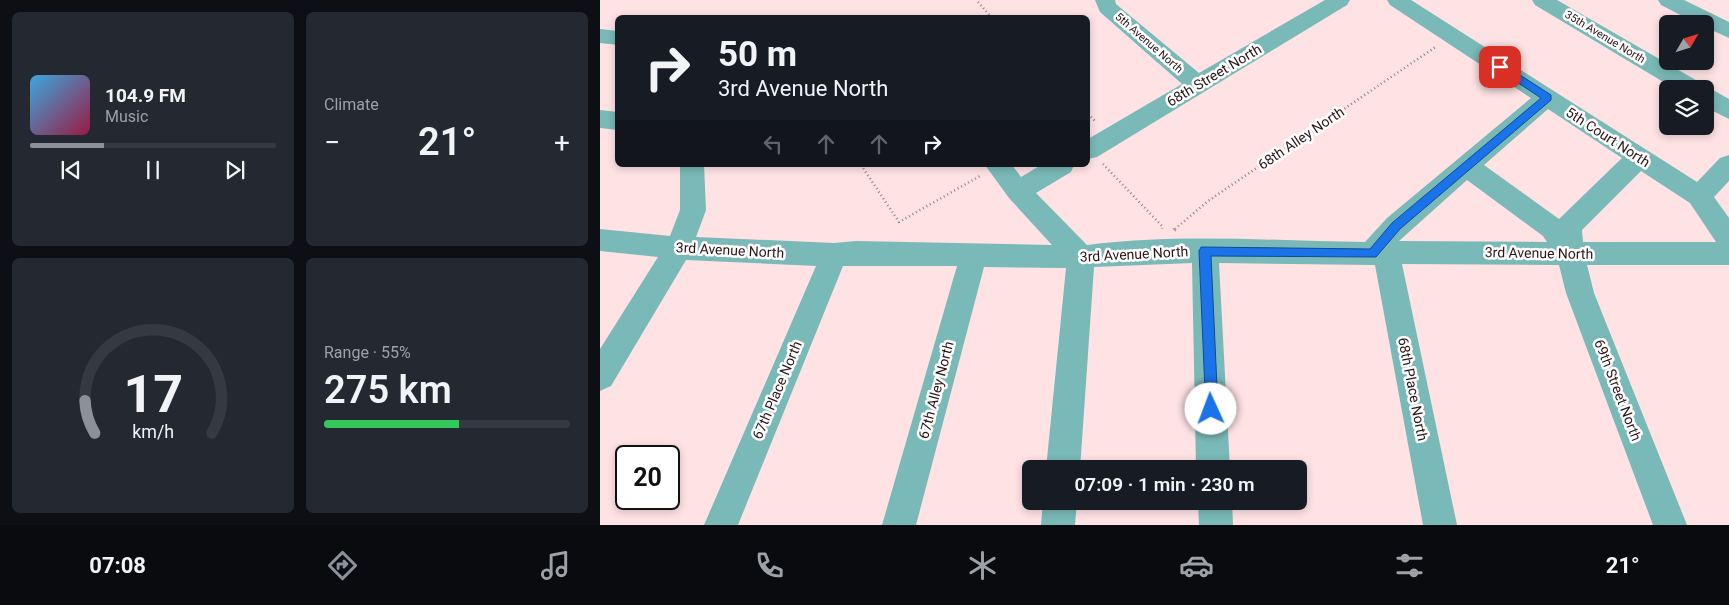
<!DOCTYPE html>
<html lang="en">
<head>
<meta charset="utf-8">
<style>
  :root { --surface:#171b24; --page:#242831; --text:#f1f3f6; --muted:#9ea1a6; --line:#363941; --accent:#8c9099 }
  body { margin:0; font-family:Roboto,sans-serif; background:var(--page); color:var(--text); height:100vh; display:flex; flex-direction:column; font-size:19px; white-space:nowrap }
  * { box-sizing:border-box; margin:0 }
  p { font-size:16px; color:var(--muted) }
  .icon { flex:none; width:28px; height:28px; fill:none; stroke:currentColor; stroke-width:2; stroke-linecap:round; stroke-linejoin:round }
  .map { position:relative; flex:1; overflow:hidden }
  .sheet { display:flex; flex-direction:column; gap:12px; padding:12px; background:#0d0f14; width:600px }
  .sheet>* { flex:none }
  .banner { position:absolute; left:15px; top:15px; width:475px; height:152px; border-radius:8px; box-shadow:0 2px 8px #0003; background:#171b24; color:var(--text); overflow:hidden }
  .needle { width:32px; rotate:51deg }
  .tools { position:absolute; left:1059px; top:15px; display:grid; gap:10px }
  .tools a { display:grid; place-items:center; width:55px; height:55px; border-radius:8px; background:var(--surface); box-shadow:0 2px 8px #0003; font-size:25px }
  .speed { position:absolute; left:15px; top:445px; display:flex; gap:10px; font-size:25px; font-weight:700; text-align:center }
  .speed>* { display:grid; place-content:center; width:65px; height:65px; border-radius:50%; background:var(--surface); box-shadow:0 2px 8px #0003; line-height:1 }
  .speed .limit { border:2px solid #111; border-radius:8px; background:#fff; color:#111 }
  .pin { position:absolute; display:grid; place-items:center; width:42px; height:42px; color:#fff; margin:-21px; border-radius:10px; box-shadow:0 2px 8px #0006 }
  .me { position:absolute; width:55px; margin:-28px; rotate:358deg; stroke-linejoin:round; filter:drop-shadow(0 0 4px #0008) }
  .turn { display:flex; align-items:center; gap:18px; height:105px; padding:0 20px; font-size:22px }
  .turn .icon { width:65px; height:65px; stroke-width:2.5 }
  .turn b { display:block; font-size:35px; line-height:42px }
  .lanes { display:flex; align-items:center; height:48px; padding:0 20px; background:#0003; justify-content:center; gap:25px; direction:ltr }
  .lanes .off { opacity:.35 }
  .big { font-size:38px; font-weight:600; line-height:1.1 }
  .sheet .card { flex:1; display:flex; flex-direction:column; justify-content:center; gap:8px; min-width:0; padding:0 18px; border-radius:8px; background:var(--page) }
  .sheet .dial { align-items:center; gap:0 }
  .dial svg { height:130px; overflow:visible; fill:none; stroke:var(--line); stroke-width:7; stroke-linecap:round; text-anchor:middle }
  .dial text { fill:var(--text); stroke:none }
  .song { display:flex; align-items:center; gap:15px }
  .cover { width:60px; height:60px; border-radius:8px; background:linear-gradient(135deg,hsl(200 70% 55%),hsl(340 70% 35%)) }
  .played { height:5px; border-radius:2px; background:linear-gradient(90deg,var(--accent) 30%,var(--line) 30%) }
  .keys { display:flex; justify-content:space-around; direction:ltr }
  .heat { display:flex; justify-content:space-between; align-items:center; font-size:28px; direction:ltr }
  .charge { height:8px; border-radius:4px; background:linear-gradient(90deg,#34c759 55%,var(--line) 0) }
  .sheet .tiles { flex:1; display:grid; gap:12px; grid-template-columns:repeat(2,1fr) }
  .trip { position:absolute; left:422px; top:460px; width:285px; height:50px; border-radius:8px; background:var(--surface); box-shadow:0 2px 8px #0003; font-weight:600; line-height:50px; text-align:center }
  .tabs { display:flex; height:80px; justify-content:space-around; align-items:center; background:#090b0e; color:var(--muted) }
  .tabs .icon { width:35px; height:35px }
  .tabs .active { color:var(--accent) }
  .tabs b { font-size:22px; color:var(--text) }
  main { display:flex; flex:1; min-height:0 }
  .map>svg:first-child { display:block }
  .lines { fill:none; stroke-linecap:round; stroke-linejoin:round }
  .path-far1 { stroke:#987e80; stroke-width:2.5; stroke-dasharray:1 3; stroke-linecap:butt }
  .path { stroke:#987e80; stroke-width:4; stroke-dasharray:1 4.5; stroke-linecap:butt }
  .minor { fill:#79b9b7; fill-rule:evenodd }
  .route { fill:#1a73e8; stroke:#114b97 }
  .labels { text-anchor:middle; dominant-baseline:central; stroke-width:5; stroke-linejoin:round; paint-order:stroke }
  .far-street-label { font-size:11px; fill:#2b1416; stroke:#fff }
  .street-label { font-size:14px; fill:#2b1416; stroke:#fff }
</style>
</head>
<body>
<main>
<section class="sheet">
<div class="tiles">
<div class="card">
<div class="song"><i class="cover"></i><div><b>104.9 FM</b><p>Music</p></div></div>
<div class="played"></div>
<div class="keys"><svg class="icon" aria-label="previous" viewBox="0 0 24 24"><path d="M18 5L8 12l10 7zM5 5v14"/></svg><svg class="icon" aria-label="pause" viewBox="0 0 24 24"><path d="M8 5v14M16 5v14"/></svg><svg class="icon" aria-label="next" viewBox="0 0 24 24"><path d="M6 5l10 7-10 7zM19 5v14"/></svg></div>
</div>
<div class="card"><p>Climate</p>
<div class="heat"><a>−</a><b class="big">21°</b><a>+</a></div>
</div>
<div class="card dial"><svg viewBox="0 0 100 80">
<path d="M14 69A42 42 0 1 1 86 69"/>
<path d="M14 69A42 42 0 0 1 8 49" stroke="#8c9099"/>
<text x="50" y="56" font-size="32" font-weight="700">17</text>
<text x="50" y="72" font-size="11">km/h</text>
</svg></div>
<div class="card"><p>Range · 55%</p><b class="big">275 km</b><div class="charge"></div></div>
</div>
</section>
<div class="map">
<svg width="1129" height="525" viewBox="0 0 1129 525">
  <rect width="100%" height="100%" fill="#fee2e4"/>
  <g class="lines">
    <path class="path-far1" d="M378 2 392 18
      M488 114 496 122
      M503 164 562 226V229
      M261 165 299 222 380 176
      M575 229 608 201 837 46"/>
    <path class="path" d="M574 230 577 227"/>
    <path class="minor" d="M495 0H515L516 4 599 73 725 0H750L747 5 497 157 488 159V139L582 84 500 12Z
      M787 0H811L1097 182 1120 158 1129 155V181L1114 197 1129 218V265H987L994 293 1087 525H1053L966 293 959 265 802 264 857 525H823L775 265 619 263 630 469H596L592 263 494 267 480 469H446L466 268 384 267 316 525H282L357 266H243L138 525H104L216 266 86 260 11 386 0 391V349L58 257 0 251V229L70 236 80 210V165H104L106 210 96 237 234 243 256 241 452 245 409 198 385 165H412L421 177 441 165H474L471 172 436 193 487 245C578 233 673 241 765 242L787 218 931 98 790 5ZM948 109 1022 158 959 219 884 165ZM1041 171 1090 203 1116 242H983L982 230ZM867 180 943 236 947 242 799 241Z
      M932 0H957L1101 83 1104 88 1113 90 1129 99V119L1105 107V89H1075L935 5Z
      M1058 0H1084L1129 22V38L1105 27V24H1098L1061 5Z
      M0 29 18 31V45L0 43Z
      M0 110 18 112V130L0 128Z
      M443 501H477L475 525H441Z
      M598 501H632L633 525H599Z"/>
  </g>
  <path class="route" d="M897 64H903L951 95V100L800 229 776 257 611 256 618 409 616 414 611 416 606 414 599 251 601 247 770 249 792 223 941 98 897 69Z"/>
  <g class="labels">
    <g class="far-street-label">
      <text transform="translate(1005 37) rotate(31)">35th Avenue North</text>
      <text transform="translate(549 43) rotate(41)">5th Avenue North</text>
    </g>
    <g class="street-label">
      <text transform="translate(614 75) rotate(-31)">68th Street North</text>
      <text transform="translate(1008 137) rotate(33)">5th Court North</text>
      <text transform="translate(701 138) rotate(-34)">68th Alley North</text>
      <text transform="translate(130 250) rotate(3)">3rd Avenue North</text>
      <text transform="translate(939 253) rotate(1)">3rd Avenue North</text>
      <text transform="translate(534 254) rotate(-3)">3rd Avenue North</text>
      <text transform="translate(813 389) rotate(79)">68th Place North</text>
      <text transform="translate(177 390) rotate(-67)">67th Place North</text>
      <text transform="translate(336 390) rotate(-75)">67th Alley North</text>
      <text transform="translate(1018 390) rotate(69)">69th Street North</text>
    </g>
  </g>
</svg>
<div class="tools">
<a><svg class="needle" viewBox="-14 -14 28 28"><path d="M0-13l5 13h-10z" fill="#e53935"/><path d="M0 13l5-13h-10z" fill="#9ea1a6"/></svg></a>
<a><svg class="icon" aria-label="layers" viewBox="0 0 24 24"><path d="M12 4l9 5-9 5-9-5zM3 14l9 5 9-5"/></svg></a>
</div>
<div class="speed"><div class="limit">20</div></div>
<div class="pin" style="left:900px;top:67px;background:#d93025"><svg class="icon" aria-label="arrive" viewBox="0 0 24 24"><path d="M6 21V4h12l-3 4 3 4H6"/></svg></div>
<svg class="me" style="left:611px;top:409px" viewBox="-20 -20 40 40"><circle r="19" fill="#fff"/><path d="M0-13L10 11 0 6-10 11z" fill="#1a73e8"/></svg>
<div class="trip">07:09 · 1 min · 230 m</div>
<div class="banner">
<div class="turn"><svg class="icon" aria-label="right" viewBox="0 0 24 24"><path d="M7 20v-9h11M14 6l5 5-5 5"/></svg><div><b>50 m</b>3rd Avenue North</div></div>
<div class="lanes"><svg class="icon off" aria-label="left" viewBox="0 0 24 24"><path d="M17 20v-9H6M10 6l-5 5 5 5"/></svg><svg class="icon off" aria-label="ahead" viewBox="0 0 24 24"><path d="M12 20V5M6 11l6-6 6 6"/></svg><svg class="icon off" aria-label="ahead" viewBox="0 0 24 24"><path d="M12 20V5M6 11l6-6 6 6"/></svg><svg class="icon" aria-label="right" viewBox="0 0 24 24"><path d="M7 20v-9h11M14 6l5 5-5 5"/></svg></div>
</div>
</div>
</main>
<nav class="tabs">
<b>07:08</b>
<svg class="icon active" aria-label="directions" viewBox="0 0 24 24"><path d="M12 3l9 9-9 9-9-9zM9 14v-3h6M13 9l2 2-2 2"/></svg>
<svg class="icon" aria-label="music" viewBox="0 0 24 24"><path d="M9 18V5l10-2v13"/><circle cx="6" cy="18" r="3"/><circle cx="16" cy="16" r="3"/></svg>
<svg class="icon" aria-label="phone" viewBox="0 0 24 24"><path d="M5 4h4l2 5-3 2q2 4 5 5l2-3 5 2v4C11 20 4 13 5 4z"/></svg>
<svg class="icon" aria-label="climate" viewBox="0 0 24 24"><path d="M12 3v18M4 7l16 10M4 17L20 7"/></svg>
<svg class="icon" aria-label="car" viewBox="0 0 24 24"><path d="M5 17H2v-5l4-1 3-4h7l3 4 3 1v5h-3M9 17h6M6 11h13"/><circle cx="7" cy="17" r="2"/><circle cx="17" cy="17" r="2"/></svg>
<svg class="icon" aria-label="filters" viewBox="0 0 24 24"><path d="M4 7h16M4 17h16"/><circle cx="9" cy="7" r="2"/><circle cx="15" cy="17" r="2"/></svg>
<b>21°</b>
</nav>
</body>
</html>
